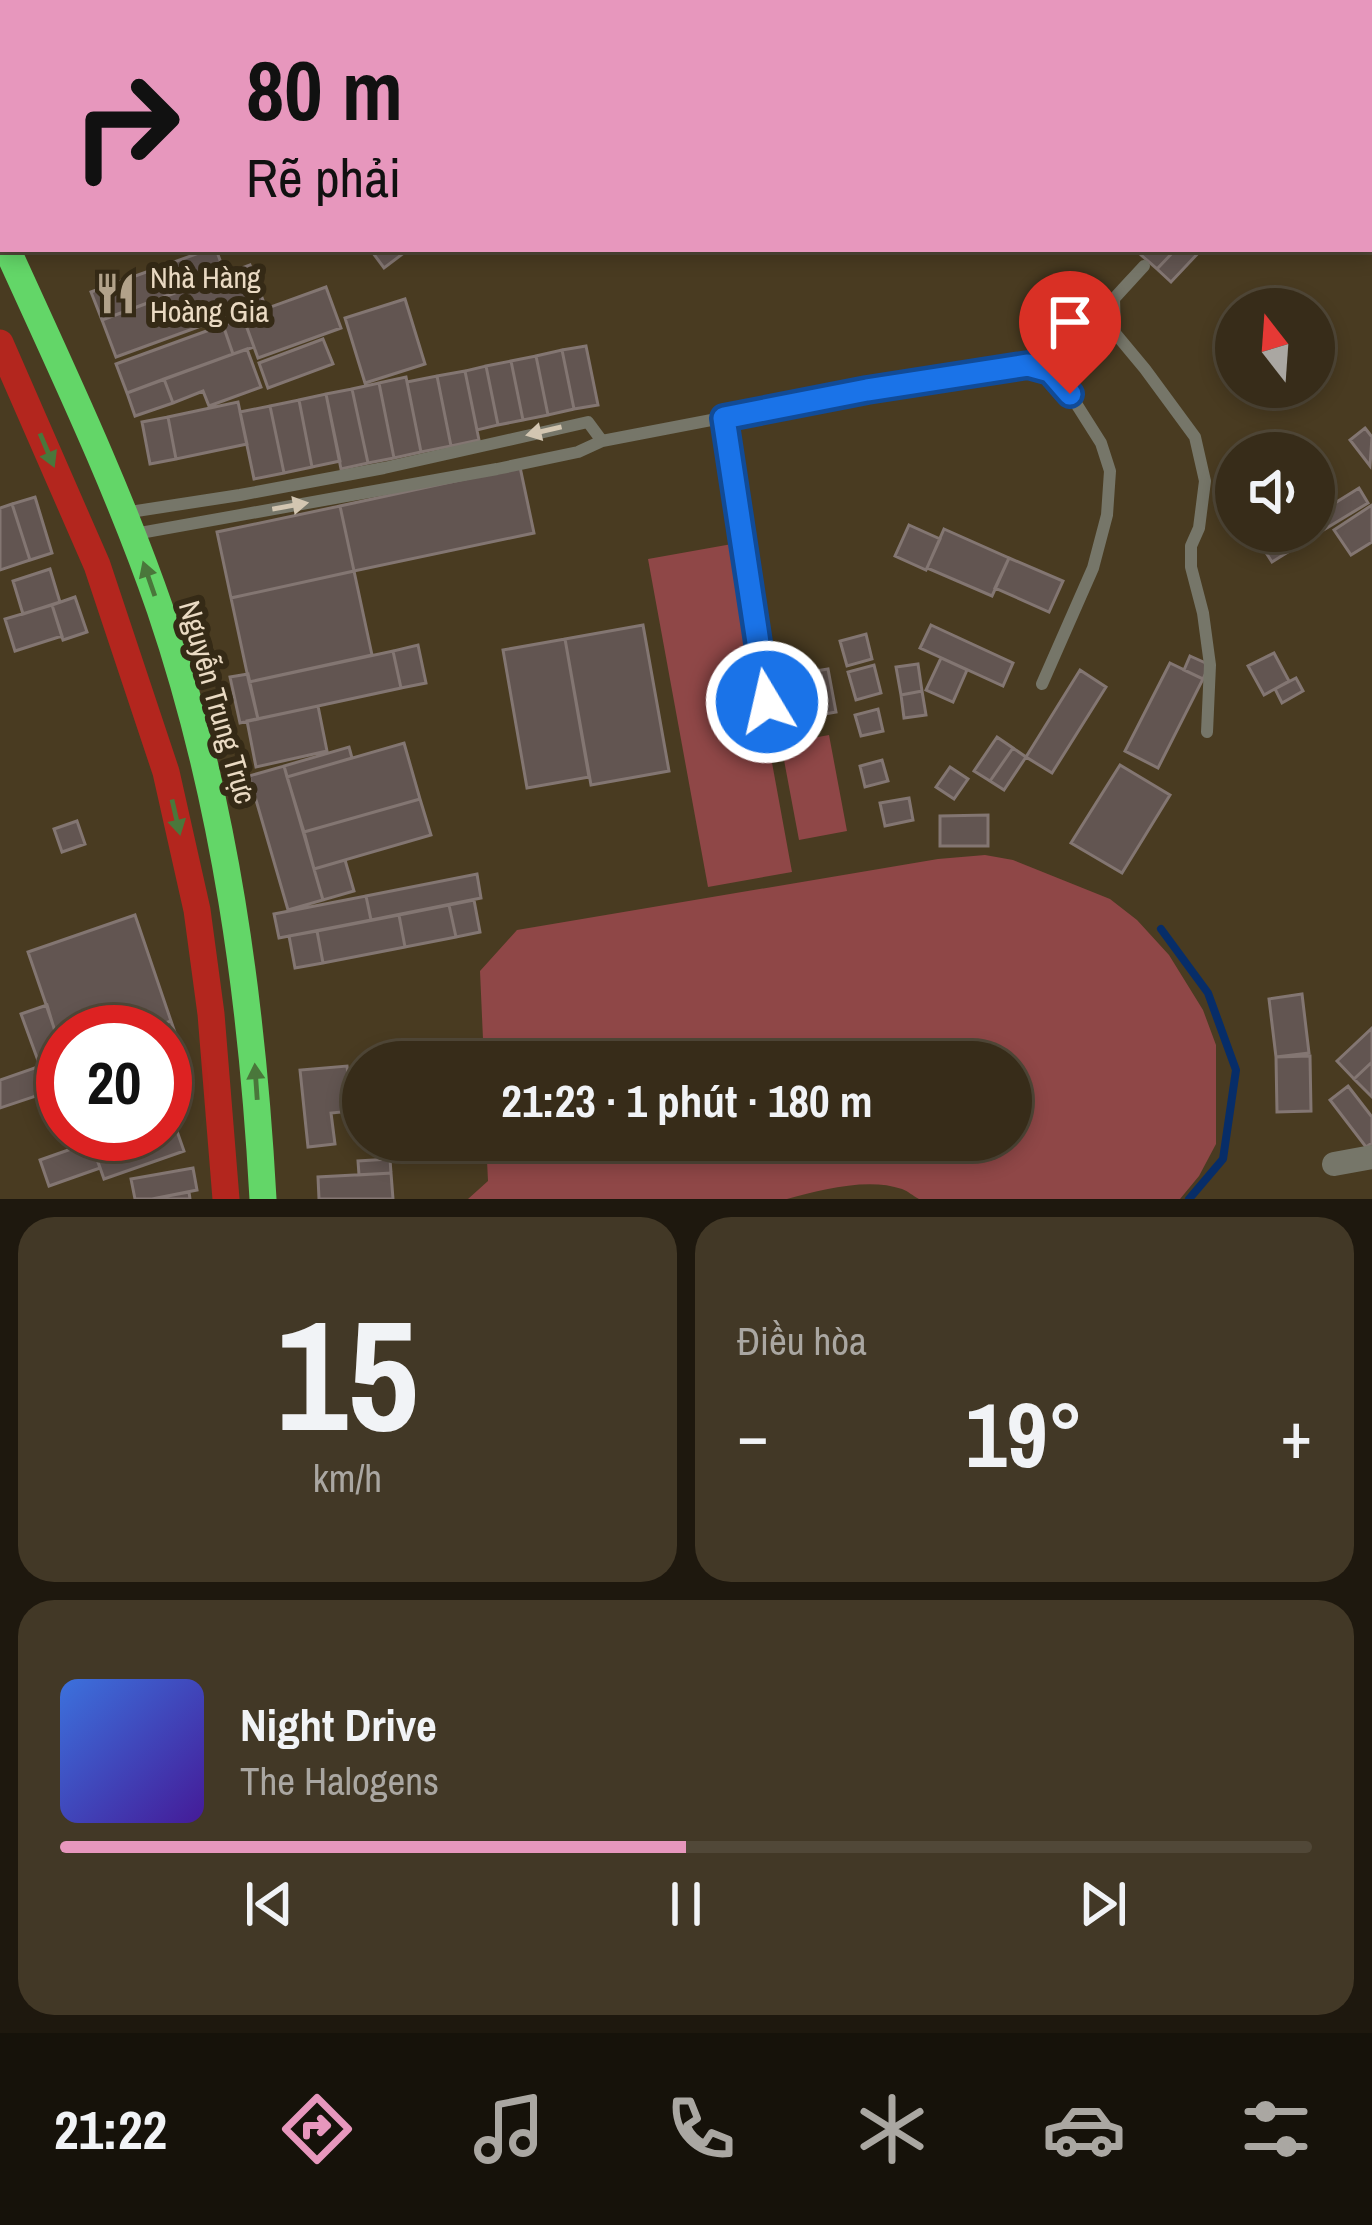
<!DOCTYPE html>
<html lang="vi">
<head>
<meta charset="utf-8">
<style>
  :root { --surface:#372c19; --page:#423826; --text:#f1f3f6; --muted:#aaa7a2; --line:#514838; --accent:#e797bd }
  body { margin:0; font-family:"Archivo Narrow",sans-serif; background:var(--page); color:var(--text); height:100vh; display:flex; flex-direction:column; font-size:45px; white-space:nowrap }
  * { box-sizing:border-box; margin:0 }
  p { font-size:39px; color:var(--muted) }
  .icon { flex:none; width:66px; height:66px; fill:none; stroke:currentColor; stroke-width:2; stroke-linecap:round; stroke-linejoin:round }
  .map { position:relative; height:1199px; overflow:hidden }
  .panel { display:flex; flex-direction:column; gap:18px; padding:18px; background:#1e180e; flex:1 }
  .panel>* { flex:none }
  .guide { position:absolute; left:0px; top:0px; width:1374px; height:252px; box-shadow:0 6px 18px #0003,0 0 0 3px var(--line); background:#e797bd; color:#111; overflow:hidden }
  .needle { width:78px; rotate:343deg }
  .buttons { position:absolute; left:1215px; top:288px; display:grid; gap:24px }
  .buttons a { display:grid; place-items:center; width:120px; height:120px; border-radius:50%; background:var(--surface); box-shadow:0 6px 18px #0003,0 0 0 3px var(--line); font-size:60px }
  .speed { position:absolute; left:36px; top:1005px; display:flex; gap:24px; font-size:60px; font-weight:700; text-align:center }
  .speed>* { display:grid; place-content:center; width:156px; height:156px; border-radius:50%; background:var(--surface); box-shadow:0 6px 18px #0003,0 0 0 3px var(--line); line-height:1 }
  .speed .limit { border:18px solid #d22; background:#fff; color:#111 }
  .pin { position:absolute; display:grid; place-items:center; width:102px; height:102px; color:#fff; margin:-123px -51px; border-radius:50% 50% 50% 0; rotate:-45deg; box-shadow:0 0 12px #0007 }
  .pin .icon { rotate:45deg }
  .me { position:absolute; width:132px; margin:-66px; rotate:351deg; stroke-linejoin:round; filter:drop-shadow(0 0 9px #0008) }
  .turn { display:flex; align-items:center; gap:42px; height:252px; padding:0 48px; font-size:54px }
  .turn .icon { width:156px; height:156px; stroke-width:2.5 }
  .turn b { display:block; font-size:84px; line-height:102px }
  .big { font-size:90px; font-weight:800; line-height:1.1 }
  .panel .widget { flex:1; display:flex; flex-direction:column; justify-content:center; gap:18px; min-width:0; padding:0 42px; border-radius:36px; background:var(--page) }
  .panel .dial { align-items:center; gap:0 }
  .dial b { font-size:156px; line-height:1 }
  .song { display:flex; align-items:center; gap:36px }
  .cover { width:144px; height:144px; border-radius:18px; background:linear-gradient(135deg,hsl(220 70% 55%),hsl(260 70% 35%)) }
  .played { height:12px; border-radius:6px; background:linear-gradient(90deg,var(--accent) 50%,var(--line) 50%) }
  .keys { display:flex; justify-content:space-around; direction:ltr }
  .heat { display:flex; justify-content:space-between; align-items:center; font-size:66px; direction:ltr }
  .panel .tiles { flex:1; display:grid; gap:18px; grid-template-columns:1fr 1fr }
  .widget:last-child { grid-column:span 2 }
  .trip { position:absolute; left:342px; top:1041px; width:690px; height:120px; border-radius:60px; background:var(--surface); box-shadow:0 6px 18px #0003,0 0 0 3px var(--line); font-weight:800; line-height:120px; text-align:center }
  .menu { display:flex; height:192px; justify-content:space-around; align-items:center; background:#16120a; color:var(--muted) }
  .menu .icon { width:84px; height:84px }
  .menu .active { color:var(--accent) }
  .menu b { font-size:54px; color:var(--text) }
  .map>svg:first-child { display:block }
  .green { fill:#8f4747 }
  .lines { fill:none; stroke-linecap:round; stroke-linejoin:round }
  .stream { stroke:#072d68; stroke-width:8 }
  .building { fill:#625551; stroke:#837672; stroke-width:3 }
  .lane { stroke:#767669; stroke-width:12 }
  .street { stroke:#767669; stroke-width:24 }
  .fast { stroke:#63d668; stroke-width:27 }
  .jam { stroke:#b3261e; stroke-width:27 }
  .oneway { fill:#d3c6b1 }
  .oneway2 { fill:#4a773b }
  .route-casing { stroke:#114b97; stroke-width:30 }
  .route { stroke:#1a73e8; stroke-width:21 }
  .labels { text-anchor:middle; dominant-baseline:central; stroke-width:12; stroke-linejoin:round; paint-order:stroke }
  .poi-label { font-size:30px; fill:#eadac3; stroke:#352a16; text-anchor:start }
  .street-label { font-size:30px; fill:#eadac3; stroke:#352a16 }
</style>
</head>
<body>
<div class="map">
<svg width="1372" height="1199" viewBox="0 0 1372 1199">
  <rect width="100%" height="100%" fill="#493b21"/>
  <path class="green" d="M823 0H1372V160L1371 3H823Z
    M732 544 792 872 708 887 648 559Z
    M829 735 847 831 799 840 781 744Z
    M985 855 1013 860 1110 899 1137 920 1169 955 1203 1010 1216 1045V1144L1199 1176 1180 1199H919C913 1196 908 1191 902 1189 868 1177 820 1190 787 1199H468L488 1181 486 1140H1011V1062H484L480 971 517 930 938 859Z"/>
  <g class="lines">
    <path class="stream" d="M1161 929 1208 993 1236 1070 1223 1159 1189 1199"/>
  </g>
  <path class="building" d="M32 0H100L101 3H24Z
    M210 249H216L225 274 102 320 91 292Z
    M370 249H409L384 268Z
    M1147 249H1176L1157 269 1141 255Z
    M1176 249H1202L1171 282 1157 269Z
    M250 265 264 303 116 357 102 320Z
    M326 287 341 328 258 358 243 317Z
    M405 299 425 364 365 383 345 318Z
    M243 317 254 347 233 354 223 325Z
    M223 325 233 354 127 393 116 364Z
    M323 339 333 364 268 388 259 363Z
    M586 346 598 405 574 409 562 350Z
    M247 349 261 387 209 406 203 391 173 403 164 379Z
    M562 350 574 409 548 415 536 356Z
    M536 356 548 415 523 420 511 361Z
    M511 361 523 420 498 425 486 366Z
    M486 366 498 425 477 430 465 371Z
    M465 371 479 440 451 446 437 376Z
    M437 376 451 446 421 452 407 382Z
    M406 377 421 452 394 458 379 383Z
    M164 379 173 403 135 416 127 393Z
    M379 383 394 458 368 463 352 389Z
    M352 389 368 463 341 469 326 394Z
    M326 394 340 461 312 467 299 400Z
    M299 400 312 467 284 473 270 406Z
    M238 402 247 444 176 459 168 417Z
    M270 406 284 473 254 479 240 412Z
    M168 417 176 459 150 464 142 422Z
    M1365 428 1372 437 1370 466 1350 440Z
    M520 467 534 533 354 571 340 506Z
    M1359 488 1368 503 1307 540 1301 531H1314V516Z
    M35 497 52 553 30 560 12 504Z
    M12 504 30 560 0 570V508Z
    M1372 505V542L1351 555 1334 530Z
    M340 506 354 571 231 598 217 532Z
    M909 525 940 539 926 570 895 556Z
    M944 529 1009 558 992 596 927 568Z
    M1252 531H1301L1307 540 1272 562Z
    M1009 558 1063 581 1049 612 995 588Z
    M50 569 60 602 23 614 13 581Z
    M354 571 372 655 249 682 231 598Z
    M75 597 87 632 63 640 52 605Z
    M52 605 62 636 15 651 5 619Z
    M643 625 669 771 591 785 565 639Z
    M931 625 1013 663 1003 686 920 648Z
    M866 634 872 659 847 666 840 641Z
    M565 639 589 777 527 788 503 650Z
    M418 645 426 683 401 688 393 651Z
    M393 651 401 688 258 719 249 682Z
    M1274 653 1289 681 1264 695 1248 666Z
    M1190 656 1210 665 1203 679 1184 670Z
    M941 658 967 670 953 702 926 690Z
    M1170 663 1203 679 1158 768 1125 751Z
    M918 664 922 691 901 695 896 667Z
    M874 665 881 693 856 700 848 672Z
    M828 669 836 712 779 722 772 678Z
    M1080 670 1106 687 1052 773 1026 757Z
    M248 674 258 719 240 723 230 677Z
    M1296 678 1303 691 1282 703 1275 689Z
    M922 691 926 715 904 718 901 695Z
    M318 706 327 751 256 767 247 721Z
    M878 709 883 731 861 736 855 715Z
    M997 737 1013 748 990 781 974 771Z
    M404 743 420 799 304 832 287 777Z
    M349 747 352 758 287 777 284 766Z
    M1013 748 1026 757 1004 790 990 781Z
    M882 760 888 781 865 787 860 766Z
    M1120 765 1170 795 1122 873 1071 843Z
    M284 766 323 900 288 910 249 776Z
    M950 767 968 779 954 799 936 787Z
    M909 798 913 820 885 826 880 803Z
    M420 799 431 835 314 869 304 832Z
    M988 815V846H940V816Z
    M77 821 85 844 62 852 54 829Z
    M345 860 354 891 323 900 314 869Z
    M477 874 481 898 371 920 366 896Z
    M366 896 371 920 279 938 274 914Z
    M474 900 480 932 456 937 449 905Z
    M449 905 456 937 405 947 399 915Z
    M135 915 171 1021 139 1032H63V1054L28 952Z
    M399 915 405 947 323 963 317 931Z
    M317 931 323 963 295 968 289 936Z
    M1302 994 1309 1053 1276 1057 1269 999Z
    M47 1005 63 1058 40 1066 21 1014Z
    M171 1021 180 1047 165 1052V1032H139Z
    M1372 1028V1062L1354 1079 1337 1061Z
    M1310 1056 1311 1111 1277 1112 1276 1057Z
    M63 1058V1087L0 1108V1080Z
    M1372 1062V1097L1354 1079Z
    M347 1066 352 1111 331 1113 335 1144 308 1147 300 1070Z
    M1348 1086 1372 1117V1143L1366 1147 1330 1100Z
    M171 1114 184 1151 104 1179 91 1142 114 1134H165V1116Z
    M91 1142 100 1168 49 1186 40 1160Z
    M390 1159 391 1173 359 1175 358 1161Z
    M193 1168 197 1190 152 1199H135L131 1179Z
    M391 1173 393 1199H319L318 1177Z
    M189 1192 190 1199H152Z"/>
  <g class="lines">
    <path class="lane" d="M1114 298 1115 333 1145 369 1195 437 1205 481 1199 528 1191 546V567L1203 613 1210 665 1207 732
      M1055 377C1078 335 1112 301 1144 266
      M724 418 767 702
      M602 441 867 390 1028 365 1050 371 1070 394 1101 443 1110 471 1107 515 1093 568 1042 684
      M130 512 240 495 384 468 588 422 602 441 578 452 497 469 140 533"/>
    <path class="street" d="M1334 1164 1372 1157"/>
    <path class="fast" d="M7 249C61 368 117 485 160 609 225 800 252 999 263 1199"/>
    <path class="jam" d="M0 343 97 565 166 772 197 910 211 1014 226 1199"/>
  </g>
  <defs><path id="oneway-solid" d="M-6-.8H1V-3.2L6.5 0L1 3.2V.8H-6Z" transform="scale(3)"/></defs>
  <g class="oneway">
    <use href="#oneway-solid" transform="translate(544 431) rotate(167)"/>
    <use href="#oneway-solid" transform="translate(290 506) rotate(-10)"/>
  </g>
  <g class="oneway2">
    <use href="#oneway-solid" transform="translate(47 450) rotate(67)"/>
    <use href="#oneway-solid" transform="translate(149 579) rotate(-109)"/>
    <use href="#oneway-solid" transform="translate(176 817) rotate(77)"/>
    <use href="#oneway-solid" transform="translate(256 1082) rotate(-94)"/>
  </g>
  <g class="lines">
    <defs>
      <path id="route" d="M767 702 724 418 867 390 1028 365 1050 371 1070 394"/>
    </defs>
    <use href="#route" class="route-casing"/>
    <use href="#route" class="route"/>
  </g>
  <defs>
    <symbol id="restaurant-bare" viewBox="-9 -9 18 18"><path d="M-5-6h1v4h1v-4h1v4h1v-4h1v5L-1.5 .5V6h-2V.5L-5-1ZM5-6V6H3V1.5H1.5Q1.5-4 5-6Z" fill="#b2a28a" stroke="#352a16" stroke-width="2.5" paint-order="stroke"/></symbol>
  </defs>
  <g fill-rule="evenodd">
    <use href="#restaurant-bare" x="86" y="264" width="59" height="59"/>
  </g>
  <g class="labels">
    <g class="poi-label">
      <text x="150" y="277">Nhà Hàng<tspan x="150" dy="34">Hoàng Gia</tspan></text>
    </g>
    <g class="street-label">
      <text transform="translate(218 702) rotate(74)">Nguyễn Trung Trực</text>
    </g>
  </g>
</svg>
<div class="buttons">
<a><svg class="needle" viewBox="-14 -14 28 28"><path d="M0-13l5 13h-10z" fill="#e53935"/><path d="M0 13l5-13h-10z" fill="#aaa7a2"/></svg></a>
<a><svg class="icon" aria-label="sound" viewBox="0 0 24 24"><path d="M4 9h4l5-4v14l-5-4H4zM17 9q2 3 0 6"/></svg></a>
</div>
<div class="speed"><div class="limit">20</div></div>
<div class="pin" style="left:1070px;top:394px;background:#d93025"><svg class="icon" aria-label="arrive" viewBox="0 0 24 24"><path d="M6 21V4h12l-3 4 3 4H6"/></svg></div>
<svg class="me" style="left:767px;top:702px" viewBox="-20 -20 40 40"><circle r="17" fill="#1a73e8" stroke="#fff" stroke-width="3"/><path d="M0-11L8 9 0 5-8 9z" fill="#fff"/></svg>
<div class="trip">21:23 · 1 phút · 180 m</div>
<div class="guide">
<div class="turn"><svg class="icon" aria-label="right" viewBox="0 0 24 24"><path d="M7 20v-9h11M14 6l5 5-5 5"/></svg><div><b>80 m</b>Rẽ phải</div></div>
</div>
</div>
<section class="panel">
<div class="tiles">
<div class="widget dial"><b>15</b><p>km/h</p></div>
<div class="widget"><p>Điều hòa</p>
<div class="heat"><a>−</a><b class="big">19°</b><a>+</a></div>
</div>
<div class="widget">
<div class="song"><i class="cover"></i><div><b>Night Drive</b><p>The Halogens</p></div></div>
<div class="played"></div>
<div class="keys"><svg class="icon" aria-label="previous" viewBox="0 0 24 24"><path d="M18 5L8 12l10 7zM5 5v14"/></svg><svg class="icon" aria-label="pause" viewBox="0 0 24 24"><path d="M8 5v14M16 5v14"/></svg><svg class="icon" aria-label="next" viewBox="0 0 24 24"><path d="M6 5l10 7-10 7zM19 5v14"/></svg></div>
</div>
</div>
</section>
<nav class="menu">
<b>21:22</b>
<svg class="icon active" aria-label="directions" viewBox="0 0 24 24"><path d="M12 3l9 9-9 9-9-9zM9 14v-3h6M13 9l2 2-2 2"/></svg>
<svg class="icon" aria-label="music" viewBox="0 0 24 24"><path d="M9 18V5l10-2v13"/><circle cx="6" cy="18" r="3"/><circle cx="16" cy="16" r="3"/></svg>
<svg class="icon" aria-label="phone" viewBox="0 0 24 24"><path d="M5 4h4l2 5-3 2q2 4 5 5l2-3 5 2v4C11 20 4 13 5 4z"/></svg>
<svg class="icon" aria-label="climate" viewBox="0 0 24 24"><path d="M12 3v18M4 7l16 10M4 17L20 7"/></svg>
<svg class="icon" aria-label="car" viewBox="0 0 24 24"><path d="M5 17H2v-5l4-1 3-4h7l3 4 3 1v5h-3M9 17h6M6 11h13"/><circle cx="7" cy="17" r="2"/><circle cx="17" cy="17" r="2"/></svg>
<svg class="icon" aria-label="filters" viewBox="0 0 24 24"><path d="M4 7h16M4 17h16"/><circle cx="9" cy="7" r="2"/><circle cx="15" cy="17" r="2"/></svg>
</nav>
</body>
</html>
